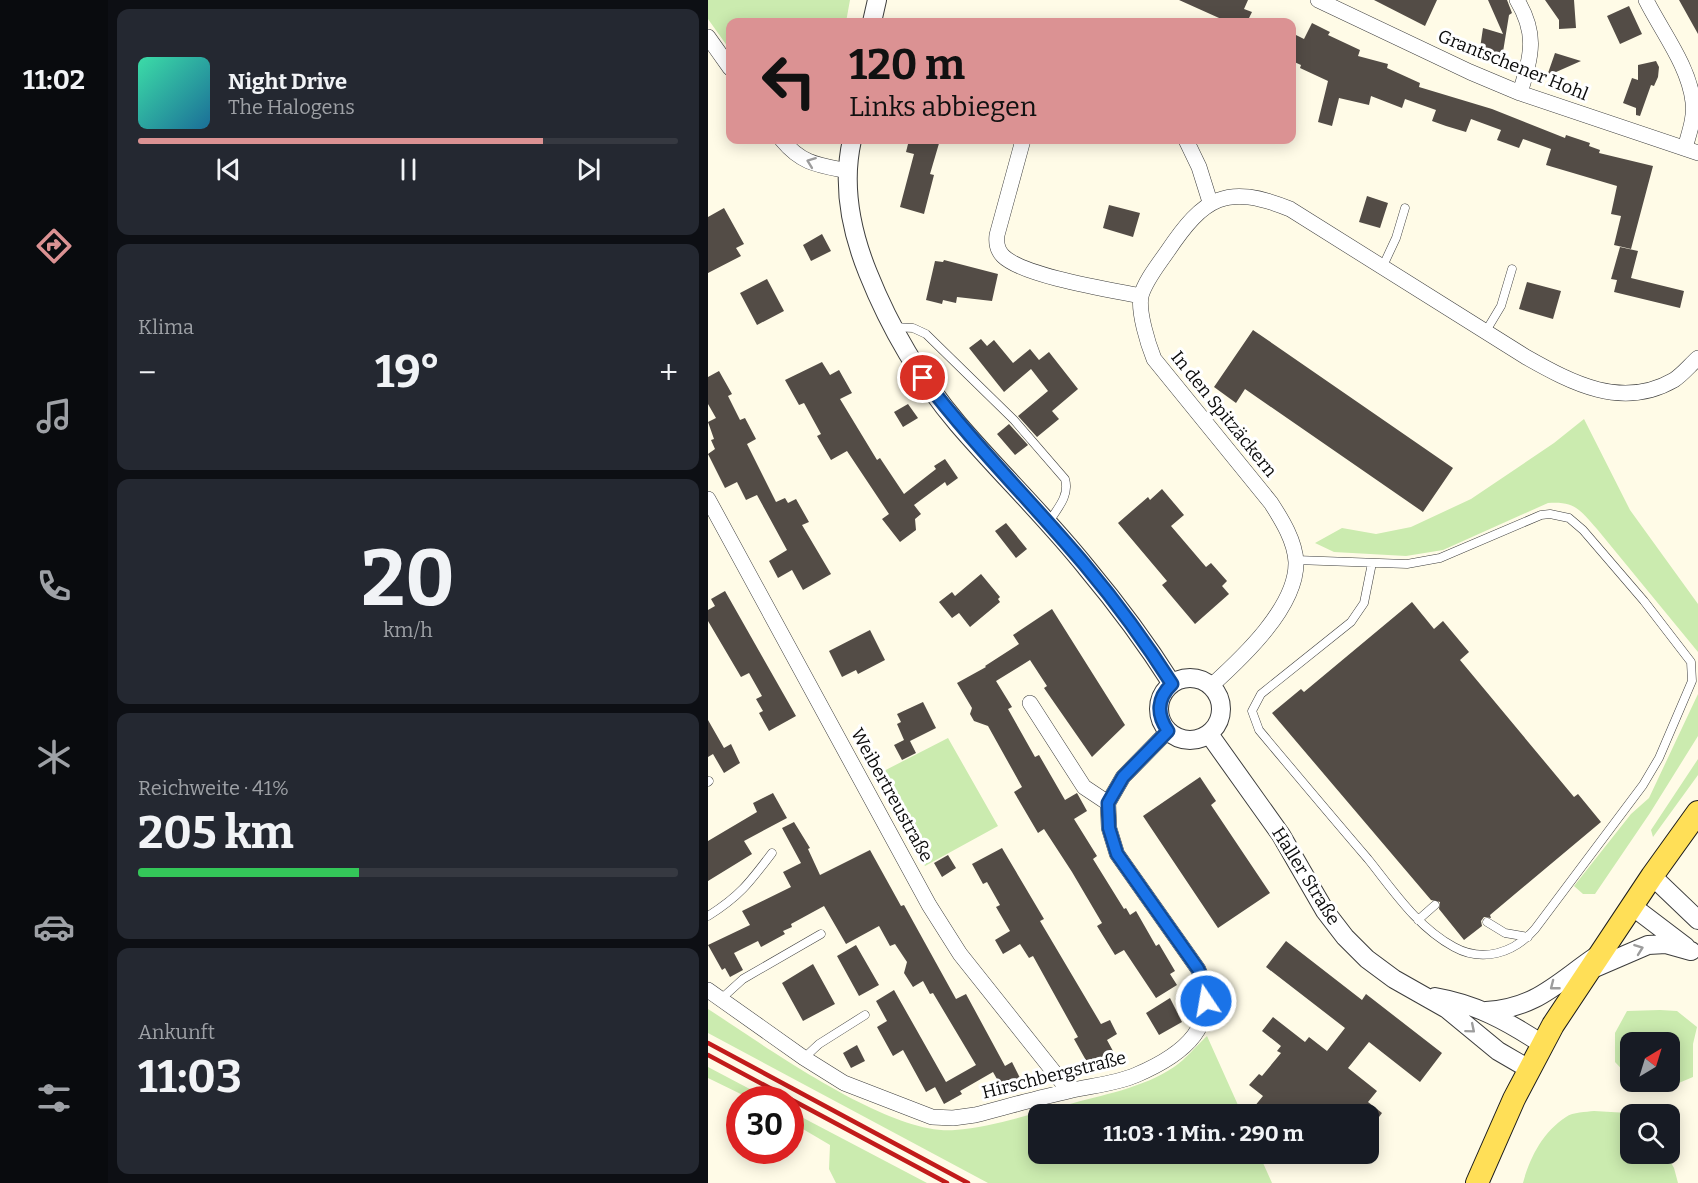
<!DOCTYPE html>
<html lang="de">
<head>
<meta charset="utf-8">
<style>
  :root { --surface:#171b24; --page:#242831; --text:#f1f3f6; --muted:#9ea1a6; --line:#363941; --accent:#db9293 }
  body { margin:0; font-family:Bitter,serif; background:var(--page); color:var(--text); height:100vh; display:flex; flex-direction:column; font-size:22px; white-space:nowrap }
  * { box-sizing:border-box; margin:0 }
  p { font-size:20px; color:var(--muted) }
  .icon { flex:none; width:33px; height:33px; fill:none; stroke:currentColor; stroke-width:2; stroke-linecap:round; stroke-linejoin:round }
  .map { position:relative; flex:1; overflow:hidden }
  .side { display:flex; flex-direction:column; gap:9px; padding:9px; background:#0d0f14; width:600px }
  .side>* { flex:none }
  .guide { position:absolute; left:18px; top:18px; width:570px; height:126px; border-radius:12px; box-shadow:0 3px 15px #0003; background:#db9293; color:#111; overflow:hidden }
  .needle { width:39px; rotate:38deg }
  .fabs { position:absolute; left:912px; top:1032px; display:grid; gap:12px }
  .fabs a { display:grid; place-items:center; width:60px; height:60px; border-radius:12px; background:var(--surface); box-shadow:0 3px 15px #0003; font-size:30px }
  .speed { position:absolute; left:18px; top:1086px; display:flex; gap:12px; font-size:30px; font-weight:700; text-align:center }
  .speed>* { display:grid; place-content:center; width:78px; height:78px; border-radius:50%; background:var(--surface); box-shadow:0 3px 15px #0003; line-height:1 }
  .speed .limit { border:9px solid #d22; background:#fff; color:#111 }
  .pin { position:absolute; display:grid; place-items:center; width:51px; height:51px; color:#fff; margin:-26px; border:3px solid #fff; border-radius:50%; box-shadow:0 2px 6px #0007 }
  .me { position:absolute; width:66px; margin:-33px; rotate:348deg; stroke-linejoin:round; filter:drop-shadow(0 0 4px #0008) }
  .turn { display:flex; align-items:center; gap:21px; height:126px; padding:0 24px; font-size:27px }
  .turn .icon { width:78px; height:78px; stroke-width:2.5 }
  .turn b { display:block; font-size:42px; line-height:51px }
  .big { font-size:45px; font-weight:700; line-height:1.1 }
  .side .widget { flex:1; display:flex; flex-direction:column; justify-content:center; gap:9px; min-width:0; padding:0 21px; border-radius:12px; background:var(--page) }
  .side .dial { align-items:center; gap:0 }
  .dial b { font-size:78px; line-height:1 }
  .song { display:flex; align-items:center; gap:18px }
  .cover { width:72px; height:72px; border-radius:9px; background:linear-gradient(135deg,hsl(160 70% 55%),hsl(200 70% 35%)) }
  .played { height:6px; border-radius:3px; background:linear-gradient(90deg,var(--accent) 75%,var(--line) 75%) }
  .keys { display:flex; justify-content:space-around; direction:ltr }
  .heat { display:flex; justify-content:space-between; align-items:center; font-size:33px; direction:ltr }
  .charge { height:9px; border-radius:4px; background:linear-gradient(90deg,#34c759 41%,var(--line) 0) }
  .trip { position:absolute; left:320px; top:1104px; width:351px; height:60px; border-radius:12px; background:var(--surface); box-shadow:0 3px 15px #0003; font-weight:700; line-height:60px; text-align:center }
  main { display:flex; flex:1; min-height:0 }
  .menu { display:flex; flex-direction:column; width:108px; justify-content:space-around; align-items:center; background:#090b0e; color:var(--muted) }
  .menu .icon { width:42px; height:42px }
  .menu .active { color:var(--accent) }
  .menu b { font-size:27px; color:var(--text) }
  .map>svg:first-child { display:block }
  .green { fill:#cbebaf }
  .building { fill:#534c46 }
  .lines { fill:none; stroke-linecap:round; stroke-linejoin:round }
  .service-casing { stroke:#3d3d3d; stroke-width:9 }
  .minor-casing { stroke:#3d3d3d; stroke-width:16 }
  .tertiary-casing { stroke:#3d3d3d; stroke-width:20 }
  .primary-casing { stroke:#1b1b1b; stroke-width:24 }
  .service { stroke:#fff; stroke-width:8 }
  .minor { stroke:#fff; stroke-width:15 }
  .tertiary { stroke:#fff; stroke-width:18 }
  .primary { stroke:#ffdf57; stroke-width:22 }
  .rail { stroke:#c11b1a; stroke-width:4.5 }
  .oneway { stroke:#9d9d9d }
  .route-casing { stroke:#114b97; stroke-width:15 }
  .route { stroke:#1a73e8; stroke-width:10 }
  .labels { text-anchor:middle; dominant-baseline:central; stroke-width:6; stroke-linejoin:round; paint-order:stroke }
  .street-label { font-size:18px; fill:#0a0a0a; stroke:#fff }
</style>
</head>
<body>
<main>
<nav class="menu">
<b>11:02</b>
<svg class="icon active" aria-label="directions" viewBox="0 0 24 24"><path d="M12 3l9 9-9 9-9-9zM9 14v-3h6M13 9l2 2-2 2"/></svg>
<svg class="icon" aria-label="music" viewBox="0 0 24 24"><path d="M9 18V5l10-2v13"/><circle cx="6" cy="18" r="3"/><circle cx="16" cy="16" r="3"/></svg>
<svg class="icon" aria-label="phone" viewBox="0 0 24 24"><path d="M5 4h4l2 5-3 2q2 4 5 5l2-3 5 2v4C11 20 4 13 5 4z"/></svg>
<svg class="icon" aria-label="climate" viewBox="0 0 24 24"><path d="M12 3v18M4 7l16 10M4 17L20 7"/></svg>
<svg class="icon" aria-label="car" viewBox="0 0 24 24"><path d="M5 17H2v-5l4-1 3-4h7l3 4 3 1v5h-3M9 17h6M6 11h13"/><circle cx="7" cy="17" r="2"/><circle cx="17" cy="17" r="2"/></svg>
<svg class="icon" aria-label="filters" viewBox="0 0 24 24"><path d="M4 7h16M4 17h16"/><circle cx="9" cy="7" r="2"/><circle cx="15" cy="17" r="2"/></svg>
</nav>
<section class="side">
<div class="widget">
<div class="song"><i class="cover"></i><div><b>Night Drive</b><p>The Halogens</p></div></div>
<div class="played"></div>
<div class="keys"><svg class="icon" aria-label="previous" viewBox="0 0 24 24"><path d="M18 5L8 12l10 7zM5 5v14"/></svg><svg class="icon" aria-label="pause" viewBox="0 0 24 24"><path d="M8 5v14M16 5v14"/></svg><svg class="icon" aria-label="next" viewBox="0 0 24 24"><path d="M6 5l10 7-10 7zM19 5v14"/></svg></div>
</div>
<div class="widget"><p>Klima</p>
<div class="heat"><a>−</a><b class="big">19°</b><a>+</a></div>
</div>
<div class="widget dial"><b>20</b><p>km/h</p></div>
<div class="widget"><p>Reichweite · 41%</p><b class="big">205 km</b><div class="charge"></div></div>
<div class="widget"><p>Ankunft</p><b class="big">11:03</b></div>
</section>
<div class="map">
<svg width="990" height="1183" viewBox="0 0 990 1183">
  <rect width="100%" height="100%" fill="#fffbe7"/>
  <path class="green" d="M0 0H142L138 22H22V50L0 19Z
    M876 419 922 510 990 604V652L889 529C872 510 867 501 840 503L735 550 698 556 626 552 607 543 634 528 668 534 703 527 763 499 846 443Z
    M990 694V736L942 813 887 894H875L866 886 923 814 941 798Z
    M240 738 290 826 217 866 168 775Z
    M990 759V775L945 837 943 830Z
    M0 1009C56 1045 181 1136 247 1130 285 1127 322 1114 358 1105 394 1095 435 1088 466 1067 478 1059 488 1046 499 1036L534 1114H330V1154H551L564 1183H280L0 1033Z
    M952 1010 969 1011 989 1027 985 1044V1077L954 1090 926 1082H962V1042H922V1078L907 1062V1033L919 1011Z
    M0 1067 61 1099H43L0 1078Z
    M82 1111 219 1183H128L121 1169 122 1145 83 1122Z
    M886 1111 920 1113 922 1115V1154H958L966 1168 970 1183H815C822 1157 835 1132 858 1117 865 1112 878 1112 886 1111Z"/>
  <path class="building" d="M471 0H540L536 9 544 12 539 22H520Z
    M666 0H729L717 26Z
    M780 0H799L804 13 801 15 794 58 771 55 775 28 795 34Z
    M837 0H866L868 28 851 29V20Z
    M971 0H990V34Z
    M921 6 934 34 912 44 899 16Z
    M604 23 622 32 620 35 652 50 650 56 680 64 679 68 712 83 711 87 784 109 857 138 858 135 882 143 881 146 892 150 891 153 945 166 923 249 906 245 913 216 903 214 909 186 838 165 843 149 815 139 811 148 789 140 793 130 763 119 758 132 738 126 724 121 728 110 697 99 694 108 663 96 661 105 631 98 624 126 610 122 620 81 592 68 593 65 584 61V33L596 39Z
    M847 53 873 61 839 76Z
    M948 61 951 67 950 77 946 86 943 85 932 116 928 115V108L915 103 924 78 930 80V65Z
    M201 140H232L222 174 226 175 216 214 192 207 206 154 198 152Z
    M659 196 680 203 672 228 651 222Z
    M401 205 432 213 425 237 395 228Z
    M16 208 36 244 28 248 33 256 0 273V217Z
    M114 234 123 251 103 261 95 245Z
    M912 247 930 251 923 278 976 291 972 308 906 292 909 280 903 279Z
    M236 260 290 274 284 301 249 297 248 303 235 300 234 304 218 300 227 261 235 262Z
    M59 279 76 311 49 325 32 293Z
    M819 282 853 291 845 319 811 309Z
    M545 330 745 468 715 512 537 389 528 403 506 387Z
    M273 339 279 346 286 340 305 363 322 349 331 360 341 352 370 389 344 411 351 419 329 437 310 416 340 391 323 369 296 392 261 348Z
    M114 362 122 375 131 370 144 393 132 399 169 460 172 458 196 494 228 469 226 466 237 459 250 478 239 486 237 482 206 505 213 514 207 519 208 530 192 542 174 519 181 514 139 451 123 460 109 436 113 434 96 403 91 405 77 380Z
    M11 371 24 394 20 396 32 420 37 418 48 439 39 444 68 502 77 498 80 503 88 499 101 522 94 525 123 574 95 590 84 570 70 578 61 561 79 550 49 495 38 500 29 482 17 488 0 454 7 449 3 440 6 439 0 422 8 418 0 404V377Z
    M200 404 210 418 195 427 186 412Z
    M301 424 320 445 307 455 289 434Z
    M454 489 476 515 463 526 498 567 503 563 519 581 514 586 521 594 487 624 454 585 459 581 410 523 440 497 442 500Z
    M298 523 319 549 308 558 287 531Z
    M273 574 292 597 290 599 292 602 262 627 251 613 244 618 231 602 244 592 247 596Z
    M17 591 88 716 61 731 51 713 55 711 48 699 54 696 41 673 33 677 0 621V610L7 606 3 599Z
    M704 602 726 629 735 621 761 652 752 660 866 797 870 794 893 822 782 915 783 918 776 917 773 921 774 926 756 940 731 909 732 902 723 900 564 713 593 689 596 692Z
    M344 609 417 725 384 757 336 688 339 686 322 660 288 681 304 707 300 709 327 757 331 755 357 800 369 793 379 811 366 819 389 856 385 859 416 909 418 908 422 915 428 911 448 946 451 944 467 971 462 974 469 985 448 998 416 950 407 955 389 926 394 923 364 872 336 829 330 833 306 792 314 787 280 726 266 721 262 714 264 708 249 683 278 667 277 666 311 644 305 635Z
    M162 630 177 660 150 674 148 670 134 677 121 651Z
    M215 702 228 728 202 741 208 753 194 760 186 745 196 740 189 724 193 722 189 714Z
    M0 720 16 748 23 744 32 763 16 773 5 754 0 757Z
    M492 777 508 801 503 805 562 893 510 928 435 816Z
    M65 793 79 818 36 841 44 854 0 881V841L49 812 45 803Z
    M86 822 102 848 100 849 112 875 162 850 193 906 196 905 248 999 258 994 297 1066 304 1062 312 1078 294 1088 285 1072 252 1091 254 1094 236 1104 227 1087 229 1086 218 1092 195 1050 185 1056 169 1027 179 1021 168 1001 186 990 238 1082 268 1065 225 993 222 994 215 981 205 987 196 973 199 962 187 944 182 946 171 926 138 944 116 906 83 924 84 927 75 931 77 934 53 947 50 941 26 953 35 970 22 977 17 968 14 970 0 945 42 925 34 911 83 887 75 872 93 863 74 828Z
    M294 848 336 919 332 921 393 1024 402 1020 409 1034 399 1040 405 1051 380 1064 366 1039 370 1037 325 956 321 958 312 944 295 954 287 940 302 931 288 907 292 905 279 882 275 884 264 864Z
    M240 855 248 868 234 877 226 863Z
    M578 941 654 1000 658 994 734 1053 712 1082 661 1042 640 1068 669 1091 660 1102 674 1113 665 1125 660 1121V1114H556L546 1107 555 1096 541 1085 551 1074 554 1076 573 1053 569 1051 573 1046 554 1031 565 1017 597 1042 601 1037 619 1051 637 1028 558 967Z
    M148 945 171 985 151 996 129 956Z
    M105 964 127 1004 95 1021 74 983Z
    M462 998 474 1022 451 1035 438 1013Z
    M149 1045 157 1061 143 1068 135 1053Z"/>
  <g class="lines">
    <defs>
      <path id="service" d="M674 268 688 238 697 208
        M185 327 205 328 218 334 306 420 357 479C362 496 349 509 340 523
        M778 331 793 306 804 269
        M588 560 699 564 732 558 833 515 842 514 861 518 875 530 936 601 983 662 984 681 951 758 935 785 827 929C806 953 775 963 746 947 709 927 685 890 660 859 623 816 587 773 551 730L544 711 553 694 643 622 656 603 664 563
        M0 782 1 781
        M0 916C32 896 42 882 64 853
        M710 920 727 905
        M779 922 797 933 820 937
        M13 999 35 979 113 934
        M96 1058 111 1044 157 1015"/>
      <path id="minor" d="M610 0 762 72 812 93 990 153
        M809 0C830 35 823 56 812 93
        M938 0C954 32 981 66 985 102 987 118 981 133 977 148
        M0 37 22 68
        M74 140C94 164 110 165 140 171
        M315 140 289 235C288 243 289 250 295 256 315 276 403 290 433 296
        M478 140 491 167 502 202
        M0 499 221 905 252 954 361 1091
        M503 686C534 658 589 607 588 562 587 541 574 520 563 503L446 359C440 344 430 312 433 296 437 281 450 265 459 252 496 197 518 183 582 209L818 357C864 383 914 410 966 380 975 374 982 365 990 358
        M322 703 376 787 400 803
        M0 990 96 1058 136 1083 224 1117 245 1118 267 1115C298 1107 329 1098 361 1091 382 1086 407 1084 428 1075 475 1055 515 1025 490 969L409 854 401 828 400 803 415 777 460 731"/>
      <path id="tertiary" d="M164 22 169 0
        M144 140C134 184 143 231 160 273 182 328 212 379 250 424 292 473 338 517 378 567 409 604 438 643 464 684
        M451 709a31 31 0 1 1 62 0a31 31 0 1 1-62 0Z
        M501 734 573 835 617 911 637 937 659 959 686 979 739 1009 790 1051 821 1069
        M944 876 990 920
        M924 906 978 947
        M882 970 940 945 958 944 983 951
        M727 997C768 1004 799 1021 834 1044
        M778 1011C828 1008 849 983 887 957"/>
      <path id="primary" d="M769 1183 806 1099 845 1025 944 876 990 812"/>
    </defs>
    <use href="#service" class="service-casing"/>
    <use href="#minor" class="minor-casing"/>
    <use href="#tertiary" class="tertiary-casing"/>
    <use href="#primary" class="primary-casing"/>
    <use href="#service" class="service"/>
    <use href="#minor" class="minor"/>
    <use href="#tertiary" class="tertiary"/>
    <use href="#primary" class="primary"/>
    <path class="rail" d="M0 1043 260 1183
      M0 1055 239 1183"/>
  </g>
  <defs><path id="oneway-chevron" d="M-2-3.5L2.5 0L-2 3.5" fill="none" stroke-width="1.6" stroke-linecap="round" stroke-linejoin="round" transform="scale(1.5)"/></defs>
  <g class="oneway">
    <use href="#oneway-chevron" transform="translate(103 162) rotate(-159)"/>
    <use href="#oneway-chevron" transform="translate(931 949) rotate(-20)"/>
    <use href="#oneway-chevron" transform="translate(846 986) rotate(142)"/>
    <use href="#oneway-chevron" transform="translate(763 1029) rotate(40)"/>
  </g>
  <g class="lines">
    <defs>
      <path id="route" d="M215 378C265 444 324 502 377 565 408 602 438 643 464 684 449 698 448 714 460 731L415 777 400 803 401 828 409 854 490 969 498 987V1001"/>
    </defs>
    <use href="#route" class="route-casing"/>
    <use href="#route" class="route"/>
  </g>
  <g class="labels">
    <g class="street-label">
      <text transform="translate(805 65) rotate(22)">Grantschener Hohl</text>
      <text transform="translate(516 414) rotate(51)">In den Spitzäckern</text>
      <text transform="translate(184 795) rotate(61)">Weibertreustraße</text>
      <text transform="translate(598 876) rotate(58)">Haller Straße</text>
      <text transform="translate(346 1075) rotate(-14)">Hirschbergstraße</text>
    </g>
  </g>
</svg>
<div class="fabs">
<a><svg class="needle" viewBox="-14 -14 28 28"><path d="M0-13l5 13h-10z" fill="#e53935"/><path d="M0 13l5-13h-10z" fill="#9ea1a6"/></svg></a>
<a><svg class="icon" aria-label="search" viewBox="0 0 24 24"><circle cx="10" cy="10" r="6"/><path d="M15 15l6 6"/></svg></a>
</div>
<div class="speed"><div class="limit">30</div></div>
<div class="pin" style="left:215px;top:378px;background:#d93025"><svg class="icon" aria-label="arrive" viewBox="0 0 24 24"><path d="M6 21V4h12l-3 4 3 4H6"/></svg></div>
<svg class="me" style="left:498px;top:1001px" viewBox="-20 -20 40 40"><circle r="17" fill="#1a73e8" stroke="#fff" stroke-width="3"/><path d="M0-11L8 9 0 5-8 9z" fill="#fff"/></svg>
<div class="trip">11:03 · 1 Min. · 290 m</div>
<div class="guide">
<div class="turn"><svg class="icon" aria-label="left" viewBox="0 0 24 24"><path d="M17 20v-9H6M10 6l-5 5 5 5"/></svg><div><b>120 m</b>Links abbiegen</div></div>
</div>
</div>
</main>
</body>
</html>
